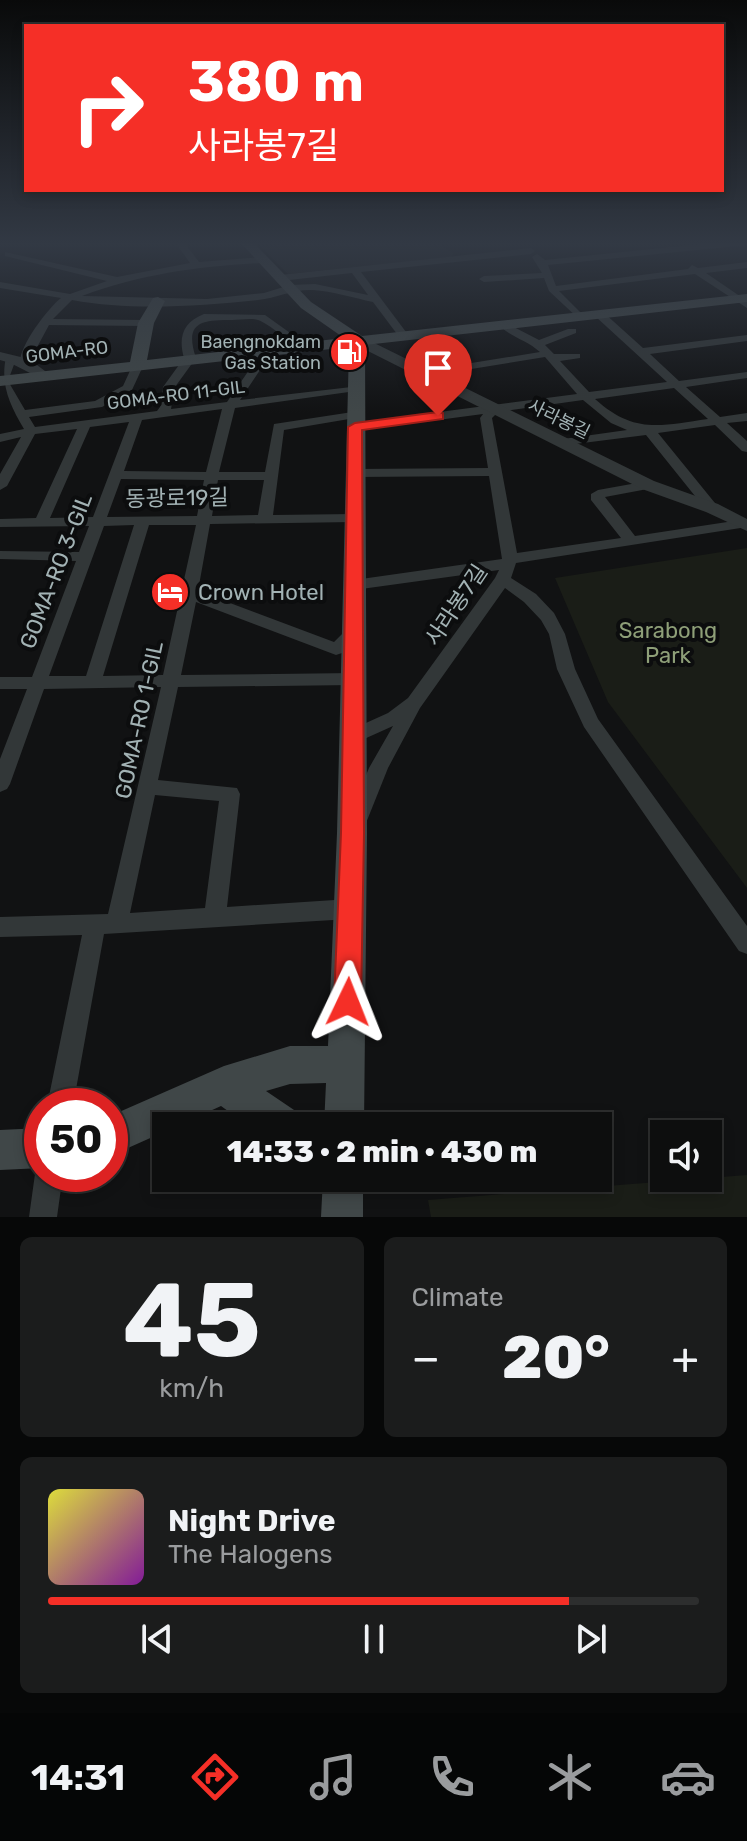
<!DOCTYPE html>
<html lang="en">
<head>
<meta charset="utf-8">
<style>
  :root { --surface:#0d0e0e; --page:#1b1c1c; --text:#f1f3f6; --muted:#9a9c9e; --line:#2d2e2e; --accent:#f52f27 }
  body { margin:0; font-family:Rubik,"Noto Sans KR",sans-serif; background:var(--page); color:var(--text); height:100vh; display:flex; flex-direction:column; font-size:30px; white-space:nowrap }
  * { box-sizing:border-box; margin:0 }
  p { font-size:26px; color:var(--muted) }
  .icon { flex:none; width:44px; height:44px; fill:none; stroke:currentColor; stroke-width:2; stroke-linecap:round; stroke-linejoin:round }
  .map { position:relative; height:1217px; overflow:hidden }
  .sheet { display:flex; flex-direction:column; gap:20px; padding:20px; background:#070808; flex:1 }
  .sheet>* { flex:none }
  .top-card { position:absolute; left:24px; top:24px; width:700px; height:168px; border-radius:0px; box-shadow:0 4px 12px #0003,0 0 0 2px var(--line); background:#f52f27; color:#fff; overflow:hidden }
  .buttons { position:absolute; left:650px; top:1120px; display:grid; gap:16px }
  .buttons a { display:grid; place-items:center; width:72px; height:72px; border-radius:0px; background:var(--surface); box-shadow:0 4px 12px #0003,0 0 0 2px var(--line); font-size:40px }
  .speed { position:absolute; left:24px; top:1088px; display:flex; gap:16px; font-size:40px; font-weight:700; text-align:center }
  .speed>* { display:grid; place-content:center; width:104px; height:104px; border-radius:50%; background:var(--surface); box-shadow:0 4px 12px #0003,0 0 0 2px var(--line); line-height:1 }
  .speed .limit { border:12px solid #d22; background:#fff; color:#111 }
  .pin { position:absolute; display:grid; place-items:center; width:68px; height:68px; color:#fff; margin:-82px -34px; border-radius:50% 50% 50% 0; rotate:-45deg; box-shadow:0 0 8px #0007 }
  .pin .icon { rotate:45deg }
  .me { position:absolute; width:88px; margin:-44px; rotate:2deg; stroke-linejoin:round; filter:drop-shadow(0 0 6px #0008) }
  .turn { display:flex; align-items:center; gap:28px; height:168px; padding:0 32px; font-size:36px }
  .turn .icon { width:104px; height:104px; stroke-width:2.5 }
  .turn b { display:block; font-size:56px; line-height:68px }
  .big { font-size:60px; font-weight:800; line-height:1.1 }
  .sheet .widget { flex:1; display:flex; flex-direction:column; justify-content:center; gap:12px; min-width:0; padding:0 28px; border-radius:12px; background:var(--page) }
  .sheet .dial { align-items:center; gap:0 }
  .dial b { font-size:104px; line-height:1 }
  .song { display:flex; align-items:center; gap:24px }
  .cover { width:96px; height:96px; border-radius:12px; background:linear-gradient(135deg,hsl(60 70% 55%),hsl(290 70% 35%)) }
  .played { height:8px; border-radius:4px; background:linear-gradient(90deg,var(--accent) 80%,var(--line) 80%) }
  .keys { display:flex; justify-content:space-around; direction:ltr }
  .heat { display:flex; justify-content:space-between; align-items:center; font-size:44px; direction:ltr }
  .sheet .tiles { flex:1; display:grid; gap:20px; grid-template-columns:1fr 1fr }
  .widget:last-child { grid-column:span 2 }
  .trip { position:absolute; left:152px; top:1112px; width:460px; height:80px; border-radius:0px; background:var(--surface); box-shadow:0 4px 12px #0003,0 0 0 2px var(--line); font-weight:800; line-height:80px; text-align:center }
  .tabs { display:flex; height:128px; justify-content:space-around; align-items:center; background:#050606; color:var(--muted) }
  .tabs .icon { width:56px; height:56px }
  .tabs .on { color:var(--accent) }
  .tabs b { font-size:36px; color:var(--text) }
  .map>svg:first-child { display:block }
  .built { fill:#1d1f20 }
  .green { fill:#1a1d17 }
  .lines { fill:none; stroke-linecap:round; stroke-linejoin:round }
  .minor { fill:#323738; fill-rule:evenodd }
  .tertiary { fill:#323738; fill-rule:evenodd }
  .secondary { fill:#404748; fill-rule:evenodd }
  .route { fill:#f52f27; stroke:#9f1f19; stroke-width:2 }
  .labels { text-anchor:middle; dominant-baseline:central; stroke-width:8; stroke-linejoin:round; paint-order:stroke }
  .far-poi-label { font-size:18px; fill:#a2b2b4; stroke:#0c0d0e; text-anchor:end }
  .far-street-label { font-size:18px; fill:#a2b2b4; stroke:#0c0d0e }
  .street-label { font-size:22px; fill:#a2b2b4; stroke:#0c0d0e }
  .poi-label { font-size:22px; fill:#a2b2b4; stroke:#0c0d0e; text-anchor:start }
  .park-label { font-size:22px; fill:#8e9f78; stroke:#0c0d0e }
</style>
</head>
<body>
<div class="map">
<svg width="747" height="1217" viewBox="0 0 747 1217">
  <rect width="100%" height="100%" fill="#111213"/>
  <path class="built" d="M295 242H436L453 253 452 257 288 274 261 247Z"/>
  <path class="green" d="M747 548V888L608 702 555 578Z
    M747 1175V1217H431L428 1200Z"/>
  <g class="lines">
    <path class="minor" d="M175 242H184L199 262 263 257 268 260 263 263C200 266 142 274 82 296L207 299 264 293 290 285 315 284 368 295 352 273 280 281 275 278 280 275 531 248 535 251 531 254 361 272 409 336 404 339 400 338 373 302C354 298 332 291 313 290 293 289 277 298 258 300 198 306 132 311 72 300L53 319 146 320 151 323 146 326 49 325 28 364H20C18 348 47 309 61 298L0 288V282L70 294 107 281 5 256V252L117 277 190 263Z
      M720 242H747V245L548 265 556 286 688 269 692 265 698 268 747 262V268L706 273 747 301V308L695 274 559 291 584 316 579 319 549 291 544 278 484 282 479 279 484 276 542 273 532 257 537 254 545 260Z
      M595 312H603L643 348 747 335V341L650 354 679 381 747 372V378L686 387 720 417 747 413V421L727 423 747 441V452L742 451 715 425 658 433 719 508 712 512 707 511 646 435 559 446 557 443 563 439 627 430 611 423 583 400 498 412 492 418 517 553 621 538 591 500V494L598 490 648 481 655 485 653 488 605 497 635 536 747 519V527L516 563 511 578 536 594 554 613 565 634 575 669 598 719 747 926V954L739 951 584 727 557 669 549 634 541 620 524 602 505 588 420 708 388 768 366 823 359 825 352 823 349 817 369 768 393 726 353 744 346 742 344 737 346 732 388 713 408 698 495 578 499 570 354 590 346 585 354 580 502 559 489 476 355 477 348 473 355 469 488 468 480 418 483 414 355 431 349 427 355 423 577 394 545 357 422 377 416 374 422 371 540 352C527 340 510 337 499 325L504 322 539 340 568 329H576V333L545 345 554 354H580V358L560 361 589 392 667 382 595 316ZM674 388 708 419C659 426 634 434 595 399Z
      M204 314 265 315 293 335 301 346 292 348C286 338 269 324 258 320 251 318 239 320 232 320 201 320 184 322 196 358L175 387 171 409 227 402 265 347 269 346 274 349 240 400 360 386 362 388 356 391 235 408 219 472H265L274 424 359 411 361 414 355 418 284 430 273 515 354 514 361 518 354 522 210 524 198 591 334 642 348 628H360L362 632 342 653 336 655 196 602 181 675 354 673 360 675 363 679 360 683 354 685 178 687 158 780 237 788 240 794 227 907 350 899 358 902 361 909 358 916 350 919 104 934 73 1106H47L82 935 0 937V917L108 914 161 687 44 689 10 784 7 789 0 792V759L27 689H0V677H32L76 561 0 559V551L79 552 89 526 0 527V519L36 518 77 429 35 434 7 486 0 490V474L21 437 0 442V434L24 429C10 405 0 385 6 357H14L16 359 8 381 25 410 95 401 123 386 134 362 144 364 132 390 102 407 29 417 35 427 157 411 160 407 163 387 184 358C178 337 183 322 204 314ZM222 409 206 472 124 471 142 420ZM129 422 93 517 50 518 90 427ZM121 479 204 480 197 516 107 517ZM218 480H264L258 515 212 516ZM134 525 86 676H49L104 526ZM149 525H196L163 675 103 676ZM155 795 219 801 205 908 130 913Z
      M42 1163V1174H63L57 1217H29L35 1174Z"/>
    <path class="tertiary" d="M352 337H362L654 481 718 504 747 519V531L706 512 642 489 352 343Z
      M0 352 29 359 49 374 42 378C27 373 17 364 0 360Z"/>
    <path class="secondary" d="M240 242H253L311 302 362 336 747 294V302L365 345 367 833 364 1126H324L326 1083 290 1084 266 1091 297 1112 303 1126H249L221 1106 177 1126H166V1131L110 1156V1116L224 1066 290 1046H328L337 833 349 347 0 386V376L130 362 138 323 153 298 158 297 165 301 154 323 147 360 344 338 301 308Z
      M42 1128V1168L0 1170V1130Z
      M323 1178H363V1217H321Z"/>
  </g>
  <linearGradient id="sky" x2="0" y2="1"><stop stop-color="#090a0a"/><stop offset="0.59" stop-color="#323944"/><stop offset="1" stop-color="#323944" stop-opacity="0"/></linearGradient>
  <rect width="747" height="413" fill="url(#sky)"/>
  <path class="route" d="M438 412 443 413V419L362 430 364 833 361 1002 357 1011 348 1015 338 1011 334 1002 341 833 348 427 355 423Z"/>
  <defs>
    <symbol id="fuel-disc" viewBox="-11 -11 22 22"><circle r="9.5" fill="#f52f27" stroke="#0c0d0e"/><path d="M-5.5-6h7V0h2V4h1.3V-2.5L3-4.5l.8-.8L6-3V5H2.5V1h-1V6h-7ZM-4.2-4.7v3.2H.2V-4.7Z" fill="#fff"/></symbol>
    <symbol id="hotel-disc" viewBox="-11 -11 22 22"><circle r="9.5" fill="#f52f27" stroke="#0c0d0e"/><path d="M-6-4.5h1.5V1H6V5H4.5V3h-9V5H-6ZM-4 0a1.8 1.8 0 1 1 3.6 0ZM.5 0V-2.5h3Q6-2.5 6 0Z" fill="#fff"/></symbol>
  </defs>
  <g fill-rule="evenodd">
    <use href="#fuel-disc" x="327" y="330" width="44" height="44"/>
    <use href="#hotel-disc" x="148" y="570" width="44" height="44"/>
  </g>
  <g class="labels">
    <g class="far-poi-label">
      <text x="321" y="342">Baengnokdam<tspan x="321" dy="21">Gas Station</tspan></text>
    </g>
    <g class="far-street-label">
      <text transform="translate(67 352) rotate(-7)">GOMA-RO</text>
      <text transform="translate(176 395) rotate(-7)">GOMA-RO 11-GIL</text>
      <text transform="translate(559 419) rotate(26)">사라봉길</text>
    </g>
    <g class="street-label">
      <text transform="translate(177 498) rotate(-1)">동광로19길</text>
      <text transform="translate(56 571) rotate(-69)">GOMA-RO 3-GIL</text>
      <text transform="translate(456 605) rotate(-56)">사라봉7길</text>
      <text transform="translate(139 720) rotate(-78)">GOMA-RO 1-GIL</text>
    </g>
    <g class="poi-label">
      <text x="198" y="592">Crown Hotel</text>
    </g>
    <g class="park-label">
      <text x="668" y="630">Sarabong<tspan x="668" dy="25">Park</tspan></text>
    </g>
  </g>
</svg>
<div class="buttons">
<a><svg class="icon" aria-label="sound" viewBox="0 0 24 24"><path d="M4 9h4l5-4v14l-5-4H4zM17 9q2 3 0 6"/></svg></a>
</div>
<div class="speed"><div class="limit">50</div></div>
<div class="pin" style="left:438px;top:416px;background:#d93025"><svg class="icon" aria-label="arrive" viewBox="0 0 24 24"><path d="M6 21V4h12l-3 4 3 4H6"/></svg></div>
<svg class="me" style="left:348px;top:1002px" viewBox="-20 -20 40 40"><path d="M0-17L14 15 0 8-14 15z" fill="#f52f27" stroke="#fff" stroke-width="4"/></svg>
<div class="trip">14:33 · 2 min · 430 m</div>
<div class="top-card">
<div class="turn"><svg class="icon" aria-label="right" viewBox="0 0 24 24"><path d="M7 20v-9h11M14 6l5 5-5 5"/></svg><div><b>380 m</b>사라봉7길</div></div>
</div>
</div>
<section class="sheet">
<div class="tiles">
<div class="widget dial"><b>45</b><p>km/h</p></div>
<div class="widget"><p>Climate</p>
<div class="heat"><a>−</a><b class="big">20°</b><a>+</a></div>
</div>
<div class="widget">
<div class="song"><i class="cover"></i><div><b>Night Drive</b><p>The Halogens</p></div></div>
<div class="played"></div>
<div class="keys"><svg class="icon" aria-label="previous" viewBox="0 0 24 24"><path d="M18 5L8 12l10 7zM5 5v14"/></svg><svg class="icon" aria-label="pause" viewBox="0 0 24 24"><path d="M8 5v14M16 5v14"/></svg><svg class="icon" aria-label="next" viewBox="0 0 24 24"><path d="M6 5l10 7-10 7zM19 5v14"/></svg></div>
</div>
</div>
</section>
<nav class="tabs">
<b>14:31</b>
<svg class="icon on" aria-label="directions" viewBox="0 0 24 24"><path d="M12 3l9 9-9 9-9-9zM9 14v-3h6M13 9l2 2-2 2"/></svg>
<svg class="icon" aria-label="music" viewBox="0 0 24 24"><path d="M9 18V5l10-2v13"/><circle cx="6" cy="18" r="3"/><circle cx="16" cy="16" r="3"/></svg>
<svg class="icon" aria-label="phone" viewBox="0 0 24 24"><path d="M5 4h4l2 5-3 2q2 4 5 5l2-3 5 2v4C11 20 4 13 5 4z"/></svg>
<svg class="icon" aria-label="climate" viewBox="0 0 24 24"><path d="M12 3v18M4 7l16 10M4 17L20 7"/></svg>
<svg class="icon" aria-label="car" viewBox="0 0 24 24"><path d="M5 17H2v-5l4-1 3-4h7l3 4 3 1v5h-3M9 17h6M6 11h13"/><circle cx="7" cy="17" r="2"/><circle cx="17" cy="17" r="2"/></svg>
</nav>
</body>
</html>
